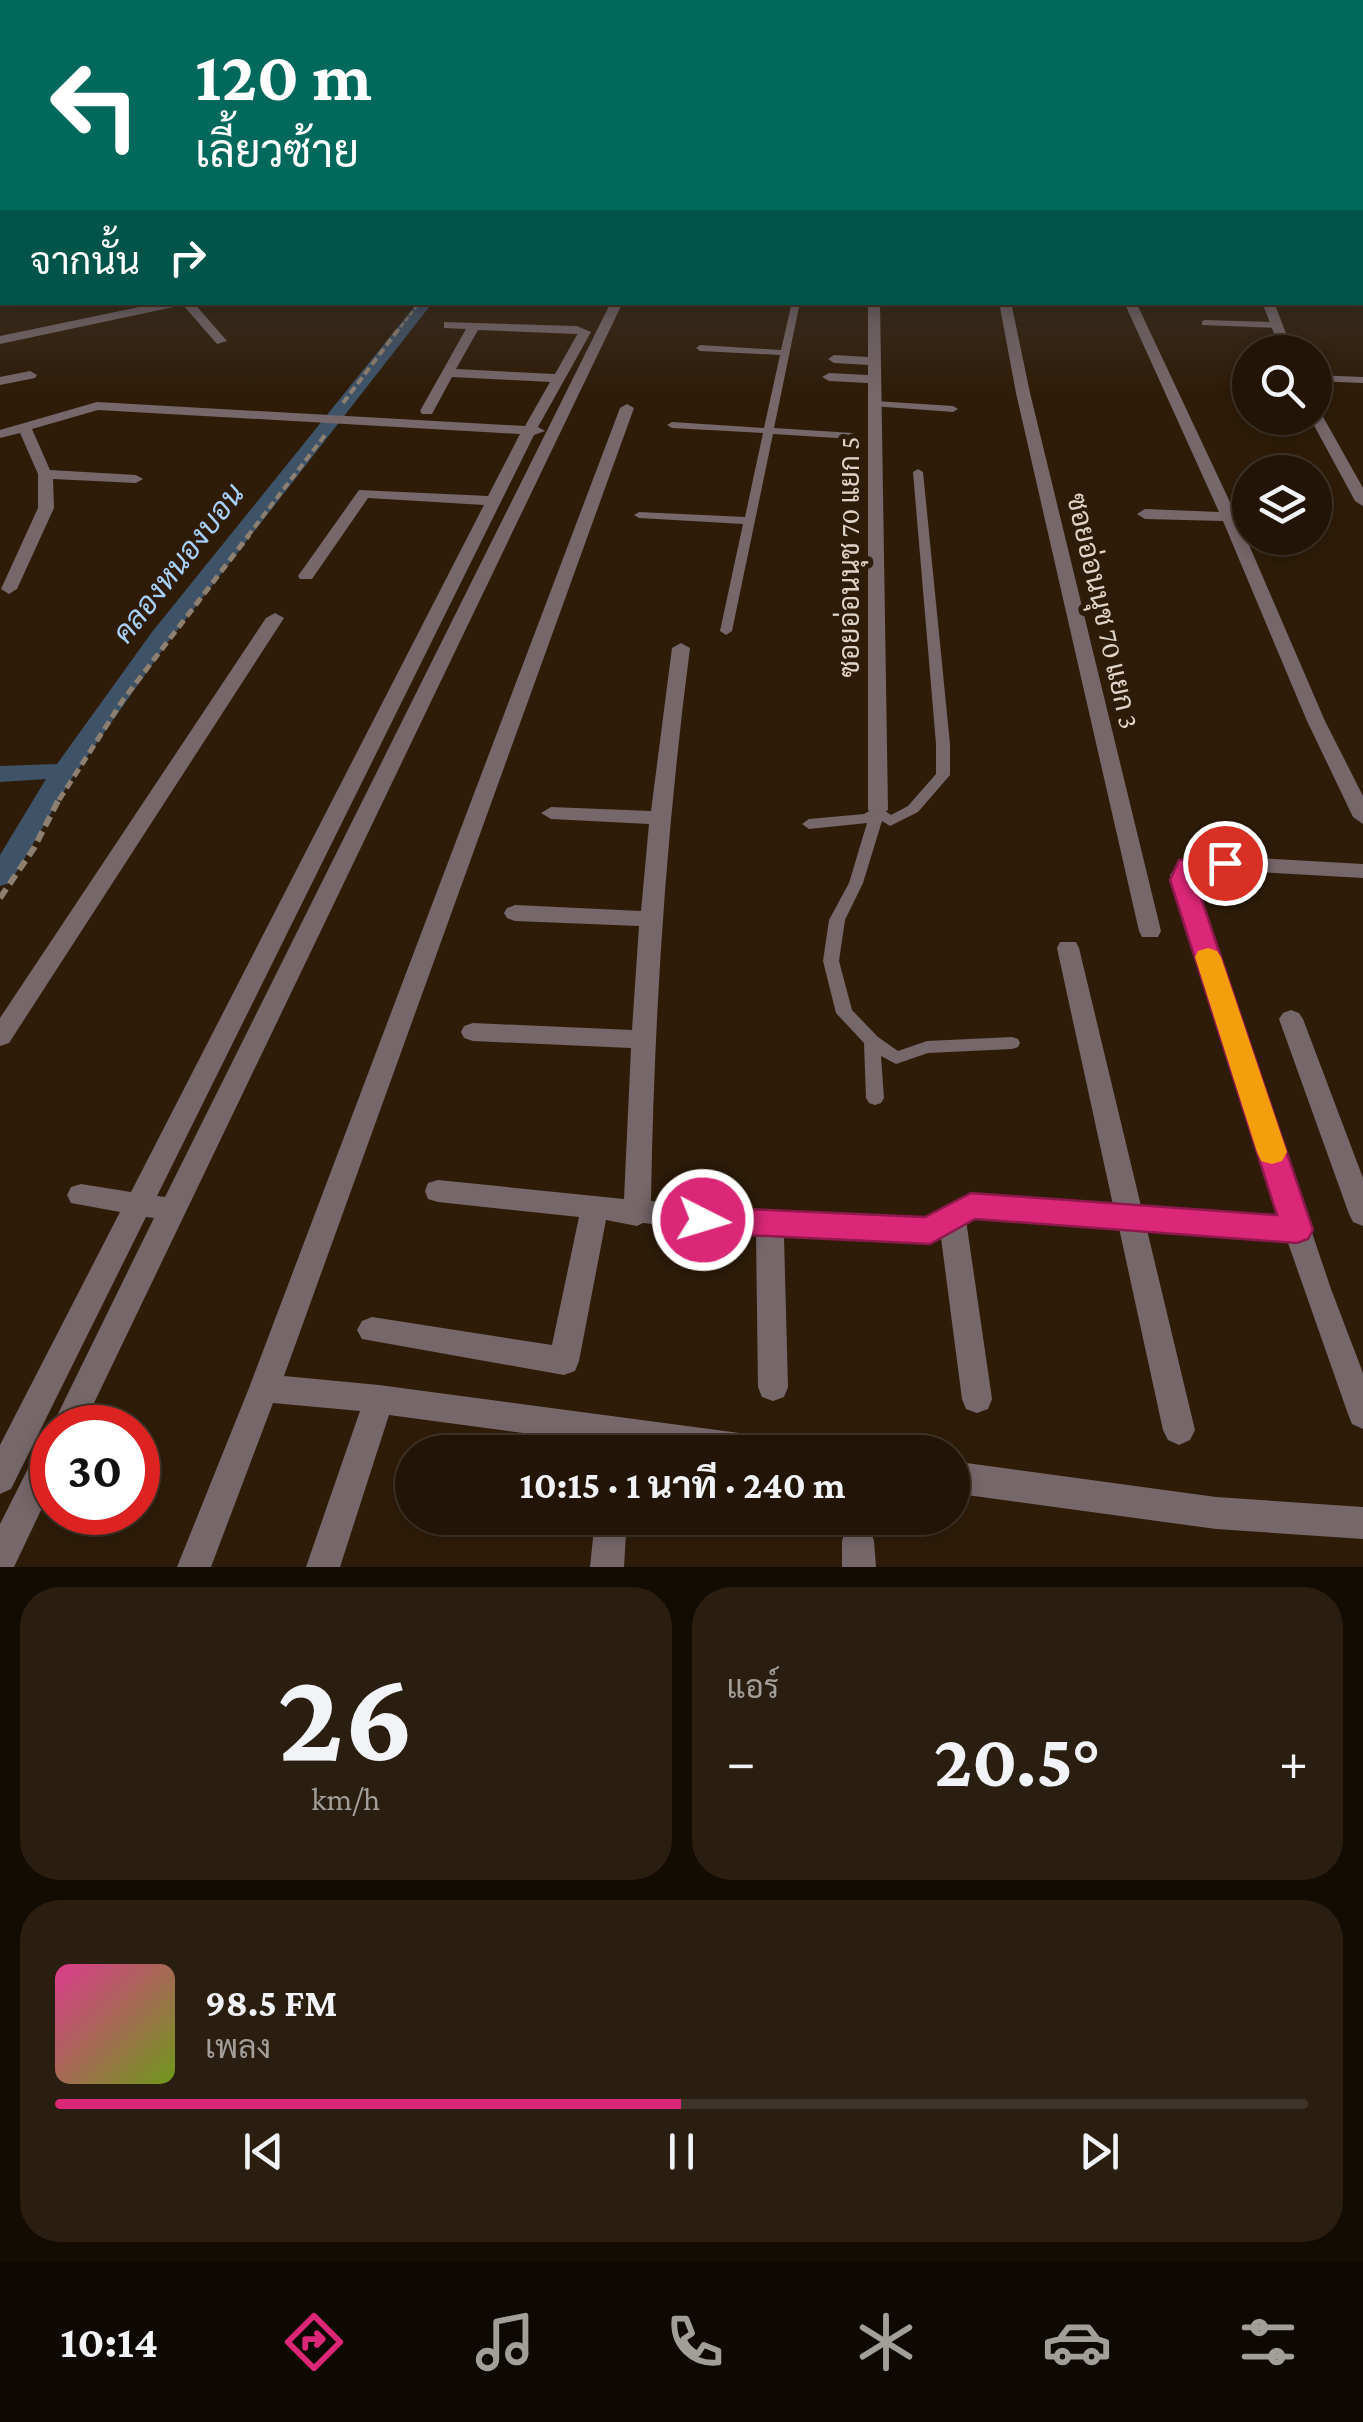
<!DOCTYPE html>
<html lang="th">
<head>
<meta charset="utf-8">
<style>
  :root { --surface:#221506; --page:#2a1e10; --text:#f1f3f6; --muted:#a29f9b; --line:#3f3428; --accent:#db2777 }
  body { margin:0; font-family:"Crimson Pro",Sarabun,serif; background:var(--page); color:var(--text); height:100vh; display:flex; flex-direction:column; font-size:38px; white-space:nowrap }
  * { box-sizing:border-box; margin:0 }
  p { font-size:32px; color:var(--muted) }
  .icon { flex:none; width:55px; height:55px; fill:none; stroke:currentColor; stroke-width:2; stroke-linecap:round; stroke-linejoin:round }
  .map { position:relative; height:1567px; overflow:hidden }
  .details { display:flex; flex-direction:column; gap:20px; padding:20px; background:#130c03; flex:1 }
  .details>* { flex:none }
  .hud { position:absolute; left:0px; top:0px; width:1365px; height:305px; box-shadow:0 5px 15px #0003,0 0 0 2px var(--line); background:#00695c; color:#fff; overflow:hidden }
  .tools { position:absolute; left:1232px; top:335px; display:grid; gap:20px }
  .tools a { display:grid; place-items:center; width:100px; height:100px; border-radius:50%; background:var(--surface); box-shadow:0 5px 15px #0003,0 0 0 2px var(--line); font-size:50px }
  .speed { position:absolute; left:30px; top:1405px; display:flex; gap:20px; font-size:50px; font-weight:700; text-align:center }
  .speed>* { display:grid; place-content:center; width:130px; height:130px; border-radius:50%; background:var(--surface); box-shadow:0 5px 15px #0003,0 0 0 2px var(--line); line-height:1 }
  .speed .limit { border:15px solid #d22; background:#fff; color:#111 }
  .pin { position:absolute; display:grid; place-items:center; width:85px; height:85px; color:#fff; margin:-42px; border:5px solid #fff; border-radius:50%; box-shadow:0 2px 10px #0007 }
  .me { position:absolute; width:110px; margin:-55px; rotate:95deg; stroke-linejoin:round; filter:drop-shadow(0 0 8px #0008) }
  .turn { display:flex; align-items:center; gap:35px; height:210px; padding:0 30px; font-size:45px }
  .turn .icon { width:130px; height:130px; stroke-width:2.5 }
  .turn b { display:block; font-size:70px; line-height:85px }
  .then { display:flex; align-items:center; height:95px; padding:0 30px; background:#0003; gap:20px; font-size:38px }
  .big { font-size:75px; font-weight:700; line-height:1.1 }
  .details .card { flex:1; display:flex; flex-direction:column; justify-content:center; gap:15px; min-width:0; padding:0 35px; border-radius:40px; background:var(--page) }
  .details .dial { align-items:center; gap:0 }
  .dial b { font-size:130px; line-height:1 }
  .song { display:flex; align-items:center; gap:30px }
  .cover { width:120px; height:120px; border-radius:15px; background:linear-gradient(135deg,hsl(330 70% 55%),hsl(80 70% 35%)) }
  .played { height:10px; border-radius:5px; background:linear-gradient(90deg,var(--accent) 50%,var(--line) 50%) }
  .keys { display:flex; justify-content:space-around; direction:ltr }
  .heat { display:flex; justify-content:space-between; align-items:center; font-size:55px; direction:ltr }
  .details .tiles { flex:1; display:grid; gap:20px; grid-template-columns:1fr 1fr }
  .card:last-child { grid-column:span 2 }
  .trip { position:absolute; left:395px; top:1435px; width:575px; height:100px; border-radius:50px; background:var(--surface); box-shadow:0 5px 15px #0003,0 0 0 2px var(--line); font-weight:700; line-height:100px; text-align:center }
  .tab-bar { display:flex; height:160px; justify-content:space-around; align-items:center; background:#0e0802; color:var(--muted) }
  .tab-bar .icon { width:70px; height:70px }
  .tab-bar .active { color:var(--accent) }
  .tab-bar b { font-size:45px; color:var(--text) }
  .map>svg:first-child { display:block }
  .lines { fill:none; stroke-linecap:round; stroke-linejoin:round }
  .canal { fill:#3e5368; fill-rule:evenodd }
  .path-far3 { stroke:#8e8070; stroke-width:2.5; stroke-dasharray:5 2.5; stroke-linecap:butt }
  .path-far2 { stroke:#8e8070; stroke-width:4; stroke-dasharray:8 4; stroke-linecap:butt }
  .path-far1 { stroke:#8e8070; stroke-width:5; stroke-dasharray:9 5; stroke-linecap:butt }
  .path { stroke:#8e8070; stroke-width:6; stroke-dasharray:11 6; stroke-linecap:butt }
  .service { fill:#76676a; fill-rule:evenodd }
  .minor { fill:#76676a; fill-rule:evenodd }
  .tertiary { fill:#76676a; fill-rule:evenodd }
  .primary { fill:#ceafb5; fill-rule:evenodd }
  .route { fill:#db2777; stroke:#8e194d; stroke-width:2.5 }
  .slow { fill:#f59e0b }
  .labels { text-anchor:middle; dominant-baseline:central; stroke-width:10; stroke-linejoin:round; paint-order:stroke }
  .street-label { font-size:28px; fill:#dfd3c7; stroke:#2e1c08 }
  .water-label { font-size:30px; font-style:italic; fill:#a7d1fb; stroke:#2e1c08 }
</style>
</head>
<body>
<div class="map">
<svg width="1363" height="1567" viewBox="0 0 1363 1567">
  <rect width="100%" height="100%" fill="#2e1c08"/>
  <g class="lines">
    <path class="canal" d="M418 302H433L168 642 70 781 10 883 0 886V855L46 779 0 782V766L57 764 152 632Z"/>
    <path class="path-far3" d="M396 333 420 302"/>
    <path class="path-far2" d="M343 403 398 330
      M247 537 325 435"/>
    <path class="path-far1" d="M59 800 123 700 249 535"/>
    <path class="path" d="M0 898 34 848 60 797"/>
    <path class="service" d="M792 302H800L774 428 853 433 858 436 853 439 773 434 732 631 726 635 720 631 743 524 639 518 634 515 639 512 745 517 763 433 672 428 667 425 672 422 764 428 780 355 700 351 696 348 700 345 781 350Z
      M1205 320 1276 322 1280 325 1276 328 1202 325V321Z
      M1315 375 1363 377V383L1315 381Z
      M875 401 953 406 958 409 953 412 872 406 870 404Z
      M918 469 923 472 950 744V775L918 812 890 826 882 821 863 883 845 920 839 961 852 1010 878 1037 898 1051 927 1041 1012 1037 1018 1039 1020 1043 1018 1047 1012 1049 928 1053 896 1064 881 1056 884 1098 881 1103 875 1105 869 1103 866 1098 864 1043 836 1013 823 961 829 920 849 883 867 823 809 829 802 824 809 819 864 814 878 806 891 815 908 806 936 774V744L913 472Z"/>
    <path class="minor" d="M0 263H2V269H0Z
      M0 296H2L4 302 0 304Z
      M163 302H193L227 341 217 344 183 305 0 344V336Z
      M611 302H623L82 1428H52V1433L51 1428 154 1218 146 1217 11 1489 0 1494V1445L120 1212 71 1203 67 1195 71 1187 81 1184 131 1192 484 505 368 498 312 579H300L298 576 359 490 488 496 520 434 98 410 32 429 50 470 136 475 143 479 136 483 53 479 54 508 17 589 9 594 1 589 38 508V474L20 433 0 438V430L97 402 525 426 550 382 452 377 432 414H422L420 411 466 329 444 328V322L577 326 591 332 538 427 545 431 534 435 157 1196 165 1197ZM478 330 577 334 578 333 555 374 456 369Z
      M868 302H880L888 810 878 816 868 810V383L829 381 822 377 829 373 868 375V365L834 363 828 359 834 355 868 357Z
      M999 302H1011L1030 393 1161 931 1158 937H1142L1139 931 1016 393Z
      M1124 302H1136L1237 517 1325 721 1363 796V824L1353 817 1307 721 1223 521 1145 519 1137 514 1145 509 1219 512Z
      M30 371 37 375 35 378 0 385V377Z
      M627 404 634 408 284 1376 379 1385 770 1437 781 1441 786 1452H664L389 1415 340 1567H306L360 1411 273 1403 211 1567H177L249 1388 620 408Z
      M275 613 284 618 9 1043 0 1046V1018L266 618Z
      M681 643 690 648C666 832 654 1016 651 1201L770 1213 922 1219C938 1216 950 1200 971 1195L1113 1205 1057 948 1060 942H1076L1079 948 1141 1206 1279 1216 1170 875 1180 861 1207 855 1363 864V878L1207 869 1192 876 1331 1289 1363 1373V1429L1352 1424 1348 1414 1287 1240 1147 1230 1195 1430 1190 1440 1179 1445 1168 1440 1163 1430 1119 1228 971 1217 966 1220 992 1399 988 1409 977 1413 966 1409 962 1399 941 1238 922 1243 784 1237 788 1387 784 1397 773 1401 762 1397 758 1387 756 1235 643 1223 637 1226 606 1220 579 1361 575 1371 564 1375 362 1339 357 1330 362 1321 372 1317 552 1345 579 1217 438 1202 428 1199 425 1191 428 1183 438 1180 624 1199 631 1048 473 1041 464 1038 461 1032 464 1026 473 1023 632 1030 639 926 515 921 507 918 504 913 507 908 515 905 641 911 649 824 551 819 541 813 551 807 651 811 672 648Z
      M1291 1010 1299 1013 1303 1019 1363 1178V1226L1353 1222 1349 1214 1279 1019 1283 1013Z
      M52 1439V1487L14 1567H0V1524L41 1443Z
      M952 1461 1216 1497 1363 1507V1539L1216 1529 952 1493Z
      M595 1518H627L624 1567H590Z
      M858 1525 870 1529 874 1541 876 1567H842V1541L846 1529Z"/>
    <path class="tertiary" d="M1262 302H1274L1293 352H1281Z
      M1315 411 1322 415 1363 488V506L1355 501 1310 418H1315Z"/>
    <path class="primary" d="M1362 230H1363V238H1362Z"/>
  </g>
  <linearGradient id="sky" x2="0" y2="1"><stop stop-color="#190f04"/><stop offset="0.44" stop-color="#46403d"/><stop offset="1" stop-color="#46403d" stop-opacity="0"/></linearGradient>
  <rect width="1363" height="392" fill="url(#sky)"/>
  <path class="route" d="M1225 855 1237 863 1233 869 1197 873 1195 880 1313 1230 1308 1239 1297 1243 975 1219 930 1244 703 1233 692 1229 688 1220 692 1210 703 1207 925 1217 971 1193 1277 1215 1170 880 1179 860Z"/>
  <path class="slow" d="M1208 948 1217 951 1221 957 1287 1152 1282 1161 1272 1164 1261 1161 1257 1152 1195 957 1198 951Z"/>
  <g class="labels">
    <g class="street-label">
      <text transform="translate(849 557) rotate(-90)">ซอยอ่อนนุช 70 แยก 5</text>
      <text transform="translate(1103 611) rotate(77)">ซอยอ่อนนุช 70 แยก 3</text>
    </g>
    <g class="water-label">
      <text transform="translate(178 563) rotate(-52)">คลองหนองบอน</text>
    </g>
  </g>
</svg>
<div class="tools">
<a><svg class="icon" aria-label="search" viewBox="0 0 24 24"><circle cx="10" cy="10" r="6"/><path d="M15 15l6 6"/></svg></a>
<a><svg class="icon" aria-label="layers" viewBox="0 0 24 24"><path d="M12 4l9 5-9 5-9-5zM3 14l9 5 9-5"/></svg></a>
</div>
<div class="speed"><div class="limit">30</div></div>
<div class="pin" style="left:1225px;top:863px;background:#d93025"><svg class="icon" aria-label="arrive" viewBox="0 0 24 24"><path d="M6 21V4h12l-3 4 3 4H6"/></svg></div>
<svg class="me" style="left:703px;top:1220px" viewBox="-20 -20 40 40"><circle r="17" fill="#db2777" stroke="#fff" stroke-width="3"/><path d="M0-11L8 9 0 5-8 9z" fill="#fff"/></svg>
<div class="trip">10:15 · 1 นาที · 240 m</div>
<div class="hud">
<div class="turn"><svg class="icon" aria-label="left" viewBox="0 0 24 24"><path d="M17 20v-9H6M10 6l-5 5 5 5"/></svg><div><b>120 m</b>เลี้ยวซ้าย</div></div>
<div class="then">จากนั้น<svg class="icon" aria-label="right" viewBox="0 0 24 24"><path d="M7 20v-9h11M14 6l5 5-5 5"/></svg></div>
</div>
</div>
<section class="details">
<div class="tiles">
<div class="card dial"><b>26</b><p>km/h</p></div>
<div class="card"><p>แอร์</p>
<div class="heat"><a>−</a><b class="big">20.5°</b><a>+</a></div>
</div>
<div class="card">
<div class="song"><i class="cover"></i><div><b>98.5 FM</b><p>เพลง</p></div></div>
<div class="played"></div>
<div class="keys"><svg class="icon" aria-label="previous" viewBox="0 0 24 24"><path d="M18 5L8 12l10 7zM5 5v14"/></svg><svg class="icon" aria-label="pause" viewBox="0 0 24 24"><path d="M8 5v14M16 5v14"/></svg><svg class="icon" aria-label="next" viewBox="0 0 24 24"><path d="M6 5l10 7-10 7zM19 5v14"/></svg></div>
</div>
</div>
</section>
<nav class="tab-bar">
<b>10:14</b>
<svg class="icon active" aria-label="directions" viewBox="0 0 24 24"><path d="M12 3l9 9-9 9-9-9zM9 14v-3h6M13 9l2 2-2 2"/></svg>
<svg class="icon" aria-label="music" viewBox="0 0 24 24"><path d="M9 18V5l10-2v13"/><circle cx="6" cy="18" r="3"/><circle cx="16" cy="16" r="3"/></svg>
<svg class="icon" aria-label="phone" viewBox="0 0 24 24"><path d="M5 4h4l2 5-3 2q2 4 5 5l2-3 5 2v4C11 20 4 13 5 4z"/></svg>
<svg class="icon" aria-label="climate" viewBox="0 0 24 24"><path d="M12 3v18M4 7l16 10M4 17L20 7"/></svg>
<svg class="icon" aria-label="car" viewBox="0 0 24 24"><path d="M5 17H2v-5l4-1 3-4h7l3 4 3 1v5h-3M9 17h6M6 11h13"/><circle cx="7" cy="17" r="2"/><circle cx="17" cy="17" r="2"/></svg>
<svg class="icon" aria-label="filters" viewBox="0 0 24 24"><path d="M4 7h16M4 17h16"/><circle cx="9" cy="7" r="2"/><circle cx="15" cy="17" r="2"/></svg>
</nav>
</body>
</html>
